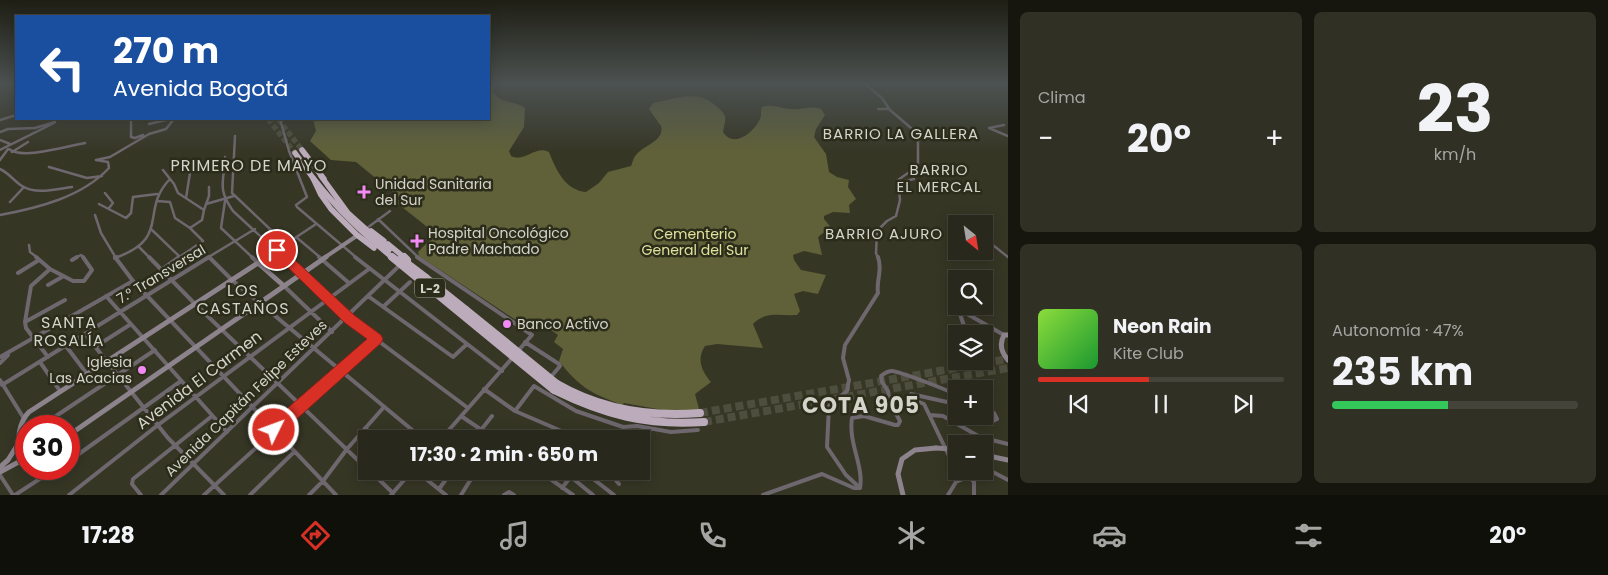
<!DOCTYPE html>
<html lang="es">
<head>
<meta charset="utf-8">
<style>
  :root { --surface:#28281c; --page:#303025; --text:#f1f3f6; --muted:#a5a6a3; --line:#44443b; --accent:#d93025 }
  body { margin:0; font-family:Poppins,sans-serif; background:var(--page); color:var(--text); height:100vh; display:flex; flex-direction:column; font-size:19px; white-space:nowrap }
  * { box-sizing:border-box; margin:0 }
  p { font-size:16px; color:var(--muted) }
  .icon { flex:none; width:28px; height:28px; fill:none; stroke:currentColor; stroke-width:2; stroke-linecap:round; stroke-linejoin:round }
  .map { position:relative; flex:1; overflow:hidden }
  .drawer { display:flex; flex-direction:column; gap:12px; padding:12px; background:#16160f; width:600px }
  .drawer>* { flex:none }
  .top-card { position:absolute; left:15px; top:15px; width:475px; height:105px; border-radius:0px; box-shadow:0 2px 12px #0003,0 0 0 1px var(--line); background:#1a4fa0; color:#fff; overflow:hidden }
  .needle { width:32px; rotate:150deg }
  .tools { position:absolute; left:948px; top:215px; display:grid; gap:10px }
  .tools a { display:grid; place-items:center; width:45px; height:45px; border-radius:0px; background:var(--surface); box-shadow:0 2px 12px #0003,0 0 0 1px var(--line); font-size:25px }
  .speed { position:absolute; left:15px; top:415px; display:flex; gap:10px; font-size:25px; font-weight:700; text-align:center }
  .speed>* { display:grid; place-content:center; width:65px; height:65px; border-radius:50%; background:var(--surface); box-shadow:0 2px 12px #0003,0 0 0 1px var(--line); line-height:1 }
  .speed .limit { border:8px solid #d22; background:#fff; color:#111 }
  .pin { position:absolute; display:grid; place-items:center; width:42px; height:42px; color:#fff; margin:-21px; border:2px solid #fff; border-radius:50%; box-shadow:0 1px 5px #0007 }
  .me { position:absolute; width:55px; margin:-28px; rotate:48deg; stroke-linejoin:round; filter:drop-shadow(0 0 4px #0008) }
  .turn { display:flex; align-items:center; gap:18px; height:105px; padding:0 15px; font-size:22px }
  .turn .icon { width:65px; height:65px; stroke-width:2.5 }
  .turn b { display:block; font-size:35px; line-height:42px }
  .big { font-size:38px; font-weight:700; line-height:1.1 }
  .drawer .tile { flex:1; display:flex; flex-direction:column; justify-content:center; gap:8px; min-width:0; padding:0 18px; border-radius:8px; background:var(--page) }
  .drawer .dial { align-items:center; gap:0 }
  .dial b { font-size:65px; line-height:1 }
  .song { display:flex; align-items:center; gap:15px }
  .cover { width:60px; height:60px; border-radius:8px; background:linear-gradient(135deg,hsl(90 70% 55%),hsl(130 70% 35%)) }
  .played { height:5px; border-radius:2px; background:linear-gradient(90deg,var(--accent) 45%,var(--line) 45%) }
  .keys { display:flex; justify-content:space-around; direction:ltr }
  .heat { display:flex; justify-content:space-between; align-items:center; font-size:28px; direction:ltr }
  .charge { height:8px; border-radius:4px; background:linear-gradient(90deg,#34c759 47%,var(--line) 0) }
  .drawer .tiles { flex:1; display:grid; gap:12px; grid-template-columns:repeat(2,1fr) }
  .trip { position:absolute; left:358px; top:430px; width:292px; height:50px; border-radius:0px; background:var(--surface); box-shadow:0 2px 12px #0003,0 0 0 1px var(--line); font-weight:700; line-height:50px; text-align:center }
  .tab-bar { display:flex; height:80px; justify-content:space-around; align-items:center; background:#10100b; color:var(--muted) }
  .tab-bar .icon { width:35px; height:35px }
  .tab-bar .active { color:var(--accent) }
  .tab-bar b { font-size:22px; color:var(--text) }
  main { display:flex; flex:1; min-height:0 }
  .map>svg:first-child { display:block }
  .green { fill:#606139 }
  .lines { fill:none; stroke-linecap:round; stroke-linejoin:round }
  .highway-tunnel-far1 { stroke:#4e4e3e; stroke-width:5.5; stroke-dasharray:5.5 2.5; stroke-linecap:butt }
  .highway-tunnel { stroke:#4e4e3e; stroke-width:8; stroke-dasharray:8 4; stroke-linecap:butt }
  .street-far1 { stroke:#6e676e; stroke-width:2.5 }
  .street { stroke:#6e676e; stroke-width:4 }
  .secondary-far1 { stroke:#8d838d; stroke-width:4 }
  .secondary { stroke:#8d838d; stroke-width:5 }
  .highway-far1 { stroke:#bbabbb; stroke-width:5.5 }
  .highway { stroke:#bbabbb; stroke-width:8 }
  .secondary-bridge { stroke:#8d838d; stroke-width:5 }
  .highway-bridge-far1 { stroke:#bbabbb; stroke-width:5.5 }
  .highway-bridge { stroke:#bbabbb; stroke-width:8 }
  .route { fill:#d93025; stroke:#8d1f18 }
  .poi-dot { fill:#f18af4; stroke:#2c2c1b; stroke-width:2 }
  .labels { text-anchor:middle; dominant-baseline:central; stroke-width:5; stroke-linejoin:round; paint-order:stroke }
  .shield { fill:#2c2c1b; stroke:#a2a296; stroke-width:1 }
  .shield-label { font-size:12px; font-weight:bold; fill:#d4d4ca }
  .poi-label { font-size:14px; fill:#d4d4ca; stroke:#2c2c1b; text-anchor:start }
  .park-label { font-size:14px; fill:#e1e29b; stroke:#2c2c1b }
  .street-label { font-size:14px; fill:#d4d4ca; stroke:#2c2c1b }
  .neighbourhood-label { font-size:15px; letter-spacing:1px; fill:#d4d4ca; stroke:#2c2c1b }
  .quarter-label { font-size:16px; letter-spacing:1px; fill:#d4d4ca; stroke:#2c2c1b }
  .near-street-label { font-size:16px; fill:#d4d4ca; stroke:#2c2c1b }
  .near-district-label { font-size:22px; font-weight:bold; letter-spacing:1px; fill:#d4d4ca; stroke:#2c2c1b }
</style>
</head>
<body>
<main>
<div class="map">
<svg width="1008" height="495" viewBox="0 0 1008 495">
  <rect width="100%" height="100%" fill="#363625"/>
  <path class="green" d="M489 83H495L493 92C502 105 515 100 525 108L524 127 509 151 511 156C525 163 535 145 549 152 556 170 565 190 586 192L599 183 608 172 631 166C633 162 633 158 636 155 644 145 665 141 661 126L649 109 653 103C675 99 696 89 715 105 728 116 726 116 723 132 734 149 754 132 760 119 762 114 760 111 762 107 773 103 781 109 792 109 802 110 811 105 821 109L825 115 816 129 814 137 826 154 829 172 837 177 849 180 848 187 856 199 849 205 850 213 833 212 824 216V219L834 231 823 233 818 237 822 255 804 251 793 255 794 260 801 270 826 275 818 294 803 291 794 294 800 311 797 315C780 316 765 311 753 324L763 348 717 344 705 346C696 360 702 371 711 382L695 394 699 409 685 414 624 403 622 405C591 393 580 388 559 361L563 349 554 342 558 335 538 321 531 330 419 256 418 252 436 234 397 203 400 198 356 162 331 160 310 141 316 131 313 119H360L366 121 378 119H489Z"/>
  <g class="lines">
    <path class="highway-tunnel-far1" d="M268 119 295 153
      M278 119 302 150"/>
    <path class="highway-tunnel" d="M700 413 1008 359
      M704 422 1008 368"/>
    <path class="street-far1" d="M864 83 882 98 890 110 918 134V166L898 180 900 200 896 216 887 221 877 231 876 253 878 258
      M878 109H888
      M131 119V137L135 138 143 135
      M280 119 289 151 307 197 296 205 297 207 357 258
      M0 120 16 115
      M149 124 170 119
      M1004 125 989 128 1008 136
      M0 132 8 129 35 128 55 122
      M235 136 232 193 272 231
      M0 140 10 144
      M9 149C22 160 68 146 85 143
      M0 150 54 123
      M12 152 28 142
      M225 157C224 183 217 188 233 211L284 258
      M0 160 8 149
      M49 167 87 178 102 176
      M0 169C9 173 14 181 22 186 36 195 56 189 72 187
      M163 170 174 184 178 193 204 210 202 220 190 228
      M899 186 901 182 914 179
      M105 193 113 203 109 208
      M186 198 190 173
      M157 201 170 202 175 218 190 228 203 241 178 258
      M225 201 221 228 253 258
      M10 202 24 187
      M99 204 126 218 131 213 133 197 157 194
      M206 204 234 196
      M204 210 209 196V187
      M0 215C38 208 82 197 109 168L108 162 96 160 110 157 149 134 166 129 174 119
      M95 215 101 233 116 258
      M378 219 419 258
      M367 228 390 211
      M152 230 180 257
      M296 237 321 258
      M984 238 1008 257
      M29 245 30 252 38 258
      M139 247 150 258
      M75 258 81 255 84 258
      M115 258C172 238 139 211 170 179
      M207 258 255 229
      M265 258 316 224"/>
    <path class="street" d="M36 257 50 269 31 286 25 322 26 328 48 357
      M115 257 133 281 336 495
      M149 257 195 304 366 468
      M252 257 258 263 267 257
      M283 257 349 319 468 408
      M319 257 349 283
      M355 257 502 371
      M417 257 532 335 518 351
      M115 258 117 257
      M210 258 232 280 423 439
      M72 260 77 257
      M50 269 73 281H84L92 270 83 257
      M161 270 179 257
      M18 273 39 260
      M48 285 62 277
      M284 286 332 332
      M106 296 227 432
      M368 296 453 357 467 344
      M383 307 410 282
      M25 322 65 300
      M964 326 960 314 962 311 1004 335
      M85 334 168 438 224 495
      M525 342 559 364 560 366 550 378
      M66 346 87 374
      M95 347 131 324
      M0 357 133 281
      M40 362 60 391
      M0 363 8 355
      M0 380 23 417
      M2 385 209 257
      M484 389 515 411 580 439
      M956 404 911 394 912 399 924 404 950 458 956 464
      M515 411 534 386 576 411 623 427 637 426 671 432 698 430
      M930 415 943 416 980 437 1008 444
      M461 416 495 439
      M978 416 993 421 997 419 994 413H984
      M41 426 155 350
      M365 428 377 439
      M481 430 492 416
      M441 439 514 356
      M19 441 26 436
      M69 461 181 381
      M370 471 393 493
      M416 471 446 495
      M539 471 573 495
      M583 471 614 495
      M608 471 619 484
      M965 471 974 482V495
      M984 471H991L1008 480
      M0 475 13 495
      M571 477 593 495
      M562 488 575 471
      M860 488 846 475 827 447 829 406 847 391 849 380 843 358 845 345 878 293C876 279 883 270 878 257
      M860 488C864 466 848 443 852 418L864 416 895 425H898L900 421 890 403 888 391 882 382 881 376C885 373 887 371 892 371 898 371 951 391 956 395
      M439 489 452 471
      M15 495 55 469
      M69 495 158 425 369 269
      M141 495 132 484 133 479 212 416
      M161 495 401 264
      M204 495 376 339
      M250 495 294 452
      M309 495 323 481 347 449 384 407
      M391 495 412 471
      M461 495 476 471
      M504 495 509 492 514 495
      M763 495 822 474 854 488H860
      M948 495 956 482 980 471"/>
    <path class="secondary-far1" d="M324 258 358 235"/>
    <path class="secondary" d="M1008 335H1004C999 344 1001 352 1008 360
      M69 435 326 257
      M26 455 20 453C17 439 19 422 29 412L258 263 284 286
      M984 455 1008 460
      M0 467 8 460 18 444
      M0 472 26 458
      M903 495 898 474 902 459 915 450 936 448"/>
    <path class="highway-far1" d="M302 150 324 179
      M295 153 313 178 321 195 331 209 357 235 374 248
      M371 231 384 241"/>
    <path class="highway" d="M426 278 466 310
      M557 384C602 410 649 417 700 413
      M554 390C605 415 647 426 704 422"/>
    <path class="secondary-bridge" d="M936 448 951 449"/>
    <path class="highway-bridge-far1" d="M321 176 348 213 389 250
      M313 178C339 211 361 232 393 258
      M388 244 405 258"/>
    <path class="highway-bridge" d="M392 257 554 390
      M404 257 407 260
      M401 259 426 278
      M466 310 557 384"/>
  </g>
  <linearGradient id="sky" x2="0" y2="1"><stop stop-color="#1e1e14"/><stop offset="0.55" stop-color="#4c5251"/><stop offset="1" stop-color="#4c5251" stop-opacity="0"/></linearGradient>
  <rect width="1008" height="152" fill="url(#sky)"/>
  <path class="route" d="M277 246 281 247 354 315 381 335 383 339 381 343 279 435 274 437 268 435 266 430 268 425 367 339 345 323 273 253 271 250Z"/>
  <g class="poi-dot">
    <path d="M361.5 184.5h5v5h5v5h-5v5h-5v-5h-5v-5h5z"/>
    <path d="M414.5 233.5h5v5h5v5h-5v5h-5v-5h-5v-5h5z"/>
    <circle cx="507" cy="324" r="5"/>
    <circle cx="142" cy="370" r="5"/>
  </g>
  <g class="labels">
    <rect class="shield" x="415" y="278.5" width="30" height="19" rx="4"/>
    <g class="shield-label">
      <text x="430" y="288">L-2</text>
    </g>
    <g class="poi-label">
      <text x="375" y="184">Unidad Sanitaria<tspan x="375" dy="16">del Sur</tspan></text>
      <text x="428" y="233">Hospital Oncológico<tspan x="428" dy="16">Padre Machado</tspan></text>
      <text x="517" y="324">Banco Activo</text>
      <text x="132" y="362" text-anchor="end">Iglesia<tspan x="132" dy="16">Las Acacias</tspan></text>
    </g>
    <g class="park-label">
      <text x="695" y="234">Cementerio<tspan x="695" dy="16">General del Sur</tspan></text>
    </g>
    <g class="street-label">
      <text transform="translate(161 274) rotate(-31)">7.° Transversal</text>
      <text transform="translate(246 398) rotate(-44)">Avenida Capitán Felipe Esteves</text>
    </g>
    <g class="neighbourhood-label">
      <text x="901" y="133">BARRIO LA GALLERA</text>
      <text x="939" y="169">BARRIO<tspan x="939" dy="17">EL MERCAL</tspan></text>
      <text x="884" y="233">BARRIO AJURO</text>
    </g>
    <g class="quarter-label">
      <text x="249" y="165">PRIMERO DE MAYO</text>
      <text x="243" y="290">LOS<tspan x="243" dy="18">CASTAÑOS</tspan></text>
      <text x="69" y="322">SANTA<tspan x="69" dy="18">ROSALÍA</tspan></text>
    </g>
    <g class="near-street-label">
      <text transform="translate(199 380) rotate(-37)">Avenida El Carmen</text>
    </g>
    <g class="near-district-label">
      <text x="861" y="405">COTA 905</text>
    </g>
  </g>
</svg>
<div class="tools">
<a><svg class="needle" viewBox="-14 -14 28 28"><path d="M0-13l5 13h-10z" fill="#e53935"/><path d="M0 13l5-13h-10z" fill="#a5a6a3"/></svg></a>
<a><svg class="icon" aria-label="search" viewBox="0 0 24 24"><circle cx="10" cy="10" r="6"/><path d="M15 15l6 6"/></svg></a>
<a><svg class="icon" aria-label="layers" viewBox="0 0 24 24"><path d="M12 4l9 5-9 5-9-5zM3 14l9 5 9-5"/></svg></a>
<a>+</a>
<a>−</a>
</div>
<div class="speed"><div class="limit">30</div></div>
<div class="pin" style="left:277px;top:250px;background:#d93025"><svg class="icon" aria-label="arrive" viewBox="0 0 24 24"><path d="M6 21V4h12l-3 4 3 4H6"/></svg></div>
<svg class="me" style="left:274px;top:430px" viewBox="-20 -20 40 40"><circle r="17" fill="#d93025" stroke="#fff" stroke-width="3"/><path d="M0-11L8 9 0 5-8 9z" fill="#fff"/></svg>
<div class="trip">17:30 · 2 min · 650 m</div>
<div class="top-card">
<div class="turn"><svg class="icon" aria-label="left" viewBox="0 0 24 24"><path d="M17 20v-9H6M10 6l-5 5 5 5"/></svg><div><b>270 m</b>Avenida Bogotá</div></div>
</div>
</div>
<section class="drawer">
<div class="tiles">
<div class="tile"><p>Clima</p>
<div class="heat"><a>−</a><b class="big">20°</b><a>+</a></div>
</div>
<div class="tile dial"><b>23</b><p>km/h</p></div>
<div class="tile">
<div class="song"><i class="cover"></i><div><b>Neon Rain</b><p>Kite Club</p></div></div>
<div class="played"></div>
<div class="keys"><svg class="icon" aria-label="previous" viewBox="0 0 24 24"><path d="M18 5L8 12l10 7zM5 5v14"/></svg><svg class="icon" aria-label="pause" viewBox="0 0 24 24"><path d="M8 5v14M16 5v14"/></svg><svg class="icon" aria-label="next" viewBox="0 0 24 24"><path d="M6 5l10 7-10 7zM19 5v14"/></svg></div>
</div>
<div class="tile"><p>Autonomía · 47%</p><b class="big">235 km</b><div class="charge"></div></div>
</div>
</section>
</main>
<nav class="tab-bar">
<b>17:28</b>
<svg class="icon active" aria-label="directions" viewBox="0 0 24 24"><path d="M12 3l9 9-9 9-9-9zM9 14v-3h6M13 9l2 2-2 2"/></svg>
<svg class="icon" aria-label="music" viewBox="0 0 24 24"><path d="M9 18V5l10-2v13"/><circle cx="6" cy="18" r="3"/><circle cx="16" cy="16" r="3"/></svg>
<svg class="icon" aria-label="phone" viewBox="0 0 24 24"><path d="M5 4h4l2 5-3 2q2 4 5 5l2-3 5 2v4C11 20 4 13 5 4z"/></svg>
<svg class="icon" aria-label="climate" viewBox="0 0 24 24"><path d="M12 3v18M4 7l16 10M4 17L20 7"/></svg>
<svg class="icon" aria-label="car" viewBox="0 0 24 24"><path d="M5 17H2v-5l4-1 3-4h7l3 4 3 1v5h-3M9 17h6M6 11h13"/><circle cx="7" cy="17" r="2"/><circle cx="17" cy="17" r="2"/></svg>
<svg class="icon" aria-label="filters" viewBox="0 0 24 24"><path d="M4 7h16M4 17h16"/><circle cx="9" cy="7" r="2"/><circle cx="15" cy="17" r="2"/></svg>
<b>20°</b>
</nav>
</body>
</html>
